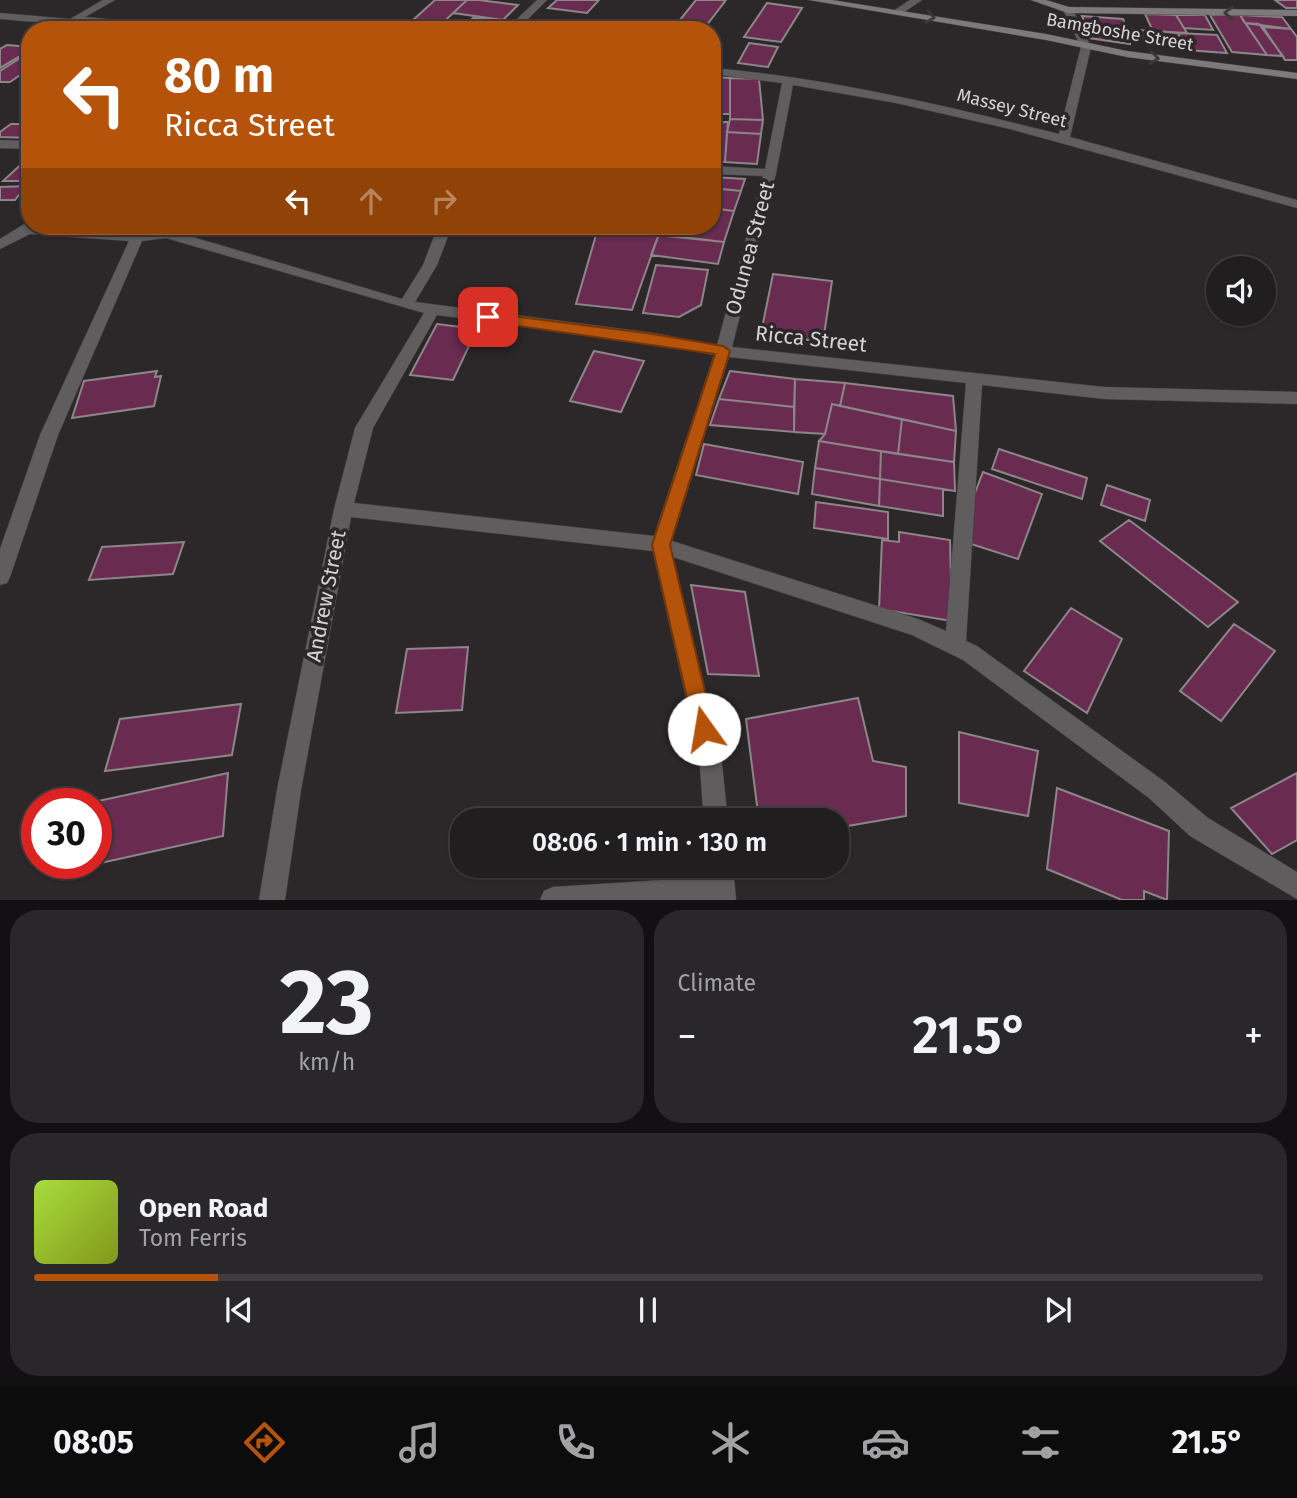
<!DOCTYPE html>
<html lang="en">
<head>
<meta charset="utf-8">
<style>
  :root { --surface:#211e20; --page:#292729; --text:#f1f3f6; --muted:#a2a2a5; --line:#3e3c3e; --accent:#b45309 }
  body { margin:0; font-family:"Fira Sans",sans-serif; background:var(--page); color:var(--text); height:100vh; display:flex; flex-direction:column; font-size:26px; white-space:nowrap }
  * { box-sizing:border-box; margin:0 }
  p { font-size:23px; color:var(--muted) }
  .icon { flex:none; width:38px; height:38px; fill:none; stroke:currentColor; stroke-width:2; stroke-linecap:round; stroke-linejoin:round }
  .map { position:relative; height:900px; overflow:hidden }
  .sheet { display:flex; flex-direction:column; gap:10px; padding:10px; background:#121012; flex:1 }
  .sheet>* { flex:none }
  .hud { position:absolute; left:21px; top:21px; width:700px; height:214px; border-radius:28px; box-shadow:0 2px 5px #0004,0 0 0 2px var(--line); background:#b45309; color:#fff; overflow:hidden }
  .buttons { position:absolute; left:1206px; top:256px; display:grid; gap:14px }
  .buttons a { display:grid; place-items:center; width:70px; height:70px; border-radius:50%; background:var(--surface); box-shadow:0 2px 5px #0004,0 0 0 2px var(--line); font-size:35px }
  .speed { position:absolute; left:21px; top:788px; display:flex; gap:14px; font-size:35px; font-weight:700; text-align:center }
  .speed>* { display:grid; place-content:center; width:91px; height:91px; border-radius:50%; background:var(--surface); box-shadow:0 2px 5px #0004,0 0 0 2px var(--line); line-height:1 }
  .speed .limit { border:10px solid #d22; background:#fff; color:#111 }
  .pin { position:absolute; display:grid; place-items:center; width:60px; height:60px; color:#fff; margin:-30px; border-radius:14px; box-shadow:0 4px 10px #0006 }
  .me { position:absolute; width:77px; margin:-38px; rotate:347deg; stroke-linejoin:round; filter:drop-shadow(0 0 5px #0008) }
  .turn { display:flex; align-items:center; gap:24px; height:147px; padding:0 28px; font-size:32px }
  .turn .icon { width:91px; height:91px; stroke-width:2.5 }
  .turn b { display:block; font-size:49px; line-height:60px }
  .lanes { display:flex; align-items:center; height:66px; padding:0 28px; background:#0003; justify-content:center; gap:35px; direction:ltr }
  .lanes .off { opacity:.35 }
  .big { font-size:52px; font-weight:600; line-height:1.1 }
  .sheet .tile { flex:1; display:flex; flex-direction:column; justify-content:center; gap:10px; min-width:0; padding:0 24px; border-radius:28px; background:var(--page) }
  .sheet .dial { align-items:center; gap:0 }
  .dial b { font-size:91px; line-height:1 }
  .song { display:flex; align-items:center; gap:21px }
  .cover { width:84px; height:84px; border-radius:10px; background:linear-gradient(135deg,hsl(80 70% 55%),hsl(70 70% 35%)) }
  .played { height:7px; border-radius:4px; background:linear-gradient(90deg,var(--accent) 15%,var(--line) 15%) }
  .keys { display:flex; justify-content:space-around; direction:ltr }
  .heat { display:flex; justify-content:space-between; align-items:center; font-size:38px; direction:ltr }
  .sheet .tiles { flex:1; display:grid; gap:10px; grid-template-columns:1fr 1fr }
  .tile:last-child { grid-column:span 2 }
  .trip { position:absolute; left:450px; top:808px; width:399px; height:70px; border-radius:28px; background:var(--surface); box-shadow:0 2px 5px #0004,0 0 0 2px var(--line); font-weight:600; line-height:70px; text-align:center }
  .dock { display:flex; height:112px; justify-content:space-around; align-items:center; background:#0d0c0d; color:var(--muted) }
  .dock .icon { width:49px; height:49px }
  .dock .active { color:var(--accent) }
  .dock b { font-size:32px; color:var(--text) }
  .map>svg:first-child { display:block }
  .building { fill:#6a2b51; stroke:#8c8689; stroke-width:2 }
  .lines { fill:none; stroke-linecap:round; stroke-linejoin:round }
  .street-casing { stroke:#474345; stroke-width:1 }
  .secondary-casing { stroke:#474345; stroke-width:1 }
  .street { fill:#5f5d5e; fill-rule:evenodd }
  .secondary { fill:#7e7a7c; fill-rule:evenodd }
  .oneway { stroke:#3c383a }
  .route { fill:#b45309; stroke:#753606; stroke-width:2 }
  .labels { text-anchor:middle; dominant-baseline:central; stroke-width:7; stroke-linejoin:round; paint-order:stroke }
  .far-street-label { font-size:18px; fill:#d6d3d5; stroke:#2c282a }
  .street-label { font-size:21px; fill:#d6d3d5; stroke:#2c282a }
</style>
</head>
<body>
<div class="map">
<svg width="1297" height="900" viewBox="0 0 1297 900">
  <rect width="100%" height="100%" fill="#2c282a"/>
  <path class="building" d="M435 0H467L435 30H402Z
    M467 0H479L518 5 503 20 453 13Z
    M557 0H599L587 13 548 8Z
    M696 0H726L703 30 675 26Z
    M1275 0H1297V8H1286Z
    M767 3 802 8 781 42 744 37Z
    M1145 14 1176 15 1187 33 1153 31Z
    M1176 15H1205L1213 30 1184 28Z
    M1210 15H1240L1267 55 1232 52Z
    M1240 15 1282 17 1291 29 1245 23Z
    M1082 16 1123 19 1127 29 1086 26Z
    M473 18 504 22 497 30H438L440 27 461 30Z
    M372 20 404 23 398 30H363Z
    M619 20 635 22 629 30H612Z
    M1245 23 1259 24 1283 56 1267 55Z
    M1086 26 1178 33 1187 50 1171 48 1168 41 1129 38 1130 44 1089 38Z
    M1263 27 1291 29 1297 37V60H1285Z
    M1178 33 1217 35 1227 53 1187 50Z
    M749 43 778 47 768 67 738 63Z
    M7 45 30 47V50L0 68V49Z
    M30 52V68L10 82H0V71Z
    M712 77 730 78V114H712Z
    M730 78 759 79 763 120 730 119Z
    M730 119 763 120 761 134 727 132Z
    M712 122H728L725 162 712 161Z
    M11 124H30V138L0 137V132Z
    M727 132 761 134 757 164 725 162Z
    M28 158 30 181H3Z
    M712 177 745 179 741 191 712 188Z
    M26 186 15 200H0V187Z
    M712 188 741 191 734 211 712 208Z
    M712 208 734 211 724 242 577 227 712 226Z
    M598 228 659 234 632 310 576 304Z
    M659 234 724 242 718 264 651 255Z
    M656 265 708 270 701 305 679 317 643 313Z
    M773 274 832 281 823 342 761 333Z
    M437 324 477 329 453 380 410 375Z
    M594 351 644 361 621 412 570 401Z
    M157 371 155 377 161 376 154 406 72 418 84 381Z
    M730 371 795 379 794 407 719 399Z
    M795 379 845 383 840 406 832 404 825 434 794 432Z
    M845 383 953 396 956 431 840 406Z
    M719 399 794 407V432L710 425Z
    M832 404 902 419 898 454 819 441 825 434Z
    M902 419 956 431 954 462 898 454Z
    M819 441 881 451 880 479 815 468Z
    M704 444 803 462 798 494 696 475Z
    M999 449 1087 478 1082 499 992 469Z
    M881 451 954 462 955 491 880 479Z
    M815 468 880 479 879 506 812 494Z
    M983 472 1042 494 1018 559 968 543 971 503Z
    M880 479 943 489V516L879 506Z
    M1107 485 1150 500 1145 521 1101 505Z
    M816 502 888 512V539L814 528Z
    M1129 520 1238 602 1208 627 1100 541Z
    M899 532 950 540 952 621 879 609 882 540 899 542Z
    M184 542 173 574 89 580 102 547Z
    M691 585 745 592 759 676 708 674Z
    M1071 608 1122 639 1087 713 1024 671Z
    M1234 624 1275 651 1221 721 1180 691Z
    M468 647 462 710 396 713 407 649Z
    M858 698 873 761 906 767V816L836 828V821H759L746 719Z
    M241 704 232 755 105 771 120 719Z
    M959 732 1038 751 1028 816 959 803Z
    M228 773 223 836 87 866V863H96L98 801Z
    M1297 773V840L1272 854 1231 808Z
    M1057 788 1169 831 1167 900 1144 891V900H1122L1047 869Z"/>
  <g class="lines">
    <defs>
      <path id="street" d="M103 0H115L85 17 192 27 197 30C160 30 124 22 87 23 58 23 30 22 0 19V13L70 19Z
        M537 0H547L517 30H506Z
        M910 0H922L901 14H895V10Z
        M1068 7 1073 10 1091 47 1070 137 1297 200V208L1010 129 896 103 793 85 776 173 732 347 1104 387 1297 392V404L1104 399 982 385 966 641 977 646 1165 782 1208 818 1297 872V899L1190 836 1149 798 963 660 912 635 673 557 721 755 728 821H704L699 755 653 551 351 517 301 790 285 900H259L277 790 334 509 355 428 424 313 166 238 142 241 58 435 10 577 7 583 0 585V549L40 435 129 241 30 234 0 249V239L26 223 37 227 137 234 159 231 160 226H174L173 229 226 226 219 230 186 235 402 299 423 265 438 226H452L437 265 415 302 653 333 717 345 763 176 712 174V166L765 169 782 83 712 74V68C829 78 946 106 1059 134L1081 47 1063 10ZM437 315 653 343 714 355 654 536 354 503 373 428ZM729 357 966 383 946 631 918 619 672 541Z
        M0 140 30 141V149L0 148Z
        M709 866H733L736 900H540L544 891 553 887 709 877Z"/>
      <path id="secondary" d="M809 0H832L1046 34 1127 51 1297 73V79L1127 57 1046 40Z
        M1031 0H1046L1069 7 1297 10V16L1068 13Z"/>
    </defs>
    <use href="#street" class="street-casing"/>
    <use href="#secondary" class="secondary-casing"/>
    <use href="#street" class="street"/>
    <use href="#secondary" class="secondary"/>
  </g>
  <defs><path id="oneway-chevron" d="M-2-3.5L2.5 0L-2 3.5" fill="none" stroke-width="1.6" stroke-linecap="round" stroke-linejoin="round" transform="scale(1.75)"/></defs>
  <g class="oneway">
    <use href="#oneway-chevron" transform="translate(1229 13) rotate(-179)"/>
    <use href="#oneway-chevron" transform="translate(930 17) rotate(10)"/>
    <use href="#oneway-chevron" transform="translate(1154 58) rotate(7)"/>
  </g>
  <path class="route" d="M488 313 653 334 723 346 730 351 670 545 714 729 711 736 704 739 697 736 694 729 652 545 715 354 483 321V314Z"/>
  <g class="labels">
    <g class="far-street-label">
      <text transform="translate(1120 32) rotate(10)">Bamgboshe Street</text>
      <text transform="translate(1012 108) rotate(14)">Massey Street</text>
    </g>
    <g class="street-label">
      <text transform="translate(750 248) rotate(-75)">Odunea Street</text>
      <text transform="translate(811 339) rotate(6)">Ricca Street</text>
      <text transform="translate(326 596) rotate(-79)">Andrew Street</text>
    </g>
  </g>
</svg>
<div class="buttons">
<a><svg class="icon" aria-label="sound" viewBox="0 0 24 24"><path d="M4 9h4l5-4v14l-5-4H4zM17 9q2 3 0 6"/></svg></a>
</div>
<div class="speed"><div class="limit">30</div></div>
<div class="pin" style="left:488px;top:317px;background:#d93025"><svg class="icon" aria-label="arrive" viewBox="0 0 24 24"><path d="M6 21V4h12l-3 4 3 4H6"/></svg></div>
<svg class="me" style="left:704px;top:729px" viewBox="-20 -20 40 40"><circle r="19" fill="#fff"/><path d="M0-13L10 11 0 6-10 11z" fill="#b45309"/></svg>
<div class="trip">08:06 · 1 min · 130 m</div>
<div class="hud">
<div class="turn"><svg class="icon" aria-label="left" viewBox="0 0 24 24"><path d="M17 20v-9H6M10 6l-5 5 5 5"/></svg><div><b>80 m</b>Ricca Street</div></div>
<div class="lanes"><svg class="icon" aria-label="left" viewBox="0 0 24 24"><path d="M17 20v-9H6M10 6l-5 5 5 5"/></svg><svg class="icon off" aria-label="ahead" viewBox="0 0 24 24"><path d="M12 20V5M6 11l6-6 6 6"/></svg><svg class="icon off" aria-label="right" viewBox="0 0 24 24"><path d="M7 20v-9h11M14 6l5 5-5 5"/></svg></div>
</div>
</div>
<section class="sheet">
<div class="tiles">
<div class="tile dial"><b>23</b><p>km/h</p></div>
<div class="tile"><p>Climate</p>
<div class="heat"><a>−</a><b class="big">21.5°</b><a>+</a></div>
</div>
<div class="tile">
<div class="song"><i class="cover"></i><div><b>Open Road</b><p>Tom Ferris</p></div></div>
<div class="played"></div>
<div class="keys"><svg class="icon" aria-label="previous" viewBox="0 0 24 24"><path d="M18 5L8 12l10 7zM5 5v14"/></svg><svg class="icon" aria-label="pause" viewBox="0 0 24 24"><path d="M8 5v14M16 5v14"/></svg><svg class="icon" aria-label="next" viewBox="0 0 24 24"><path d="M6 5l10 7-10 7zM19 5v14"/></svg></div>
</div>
</div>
</section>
<nav class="dock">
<b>08:05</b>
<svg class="icon active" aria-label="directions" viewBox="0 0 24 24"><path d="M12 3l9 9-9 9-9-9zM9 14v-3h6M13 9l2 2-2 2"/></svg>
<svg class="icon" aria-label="music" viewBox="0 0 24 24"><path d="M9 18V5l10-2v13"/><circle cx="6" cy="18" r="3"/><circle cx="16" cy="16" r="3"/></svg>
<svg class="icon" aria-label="phone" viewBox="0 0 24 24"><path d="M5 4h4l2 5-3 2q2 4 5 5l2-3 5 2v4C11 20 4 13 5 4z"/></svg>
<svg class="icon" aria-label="climate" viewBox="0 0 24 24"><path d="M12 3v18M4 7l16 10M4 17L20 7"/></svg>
<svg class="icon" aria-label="car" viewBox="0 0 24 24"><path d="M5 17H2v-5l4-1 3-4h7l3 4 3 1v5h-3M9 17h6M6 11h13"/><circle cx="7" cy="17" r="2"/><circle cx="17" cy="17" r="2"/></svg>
<svg class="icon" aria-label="filters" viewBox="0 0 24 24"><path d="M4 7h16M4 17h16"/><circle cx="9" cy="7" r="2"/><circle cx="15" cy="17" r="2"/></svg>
<b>21.5°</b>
</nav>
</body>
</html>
